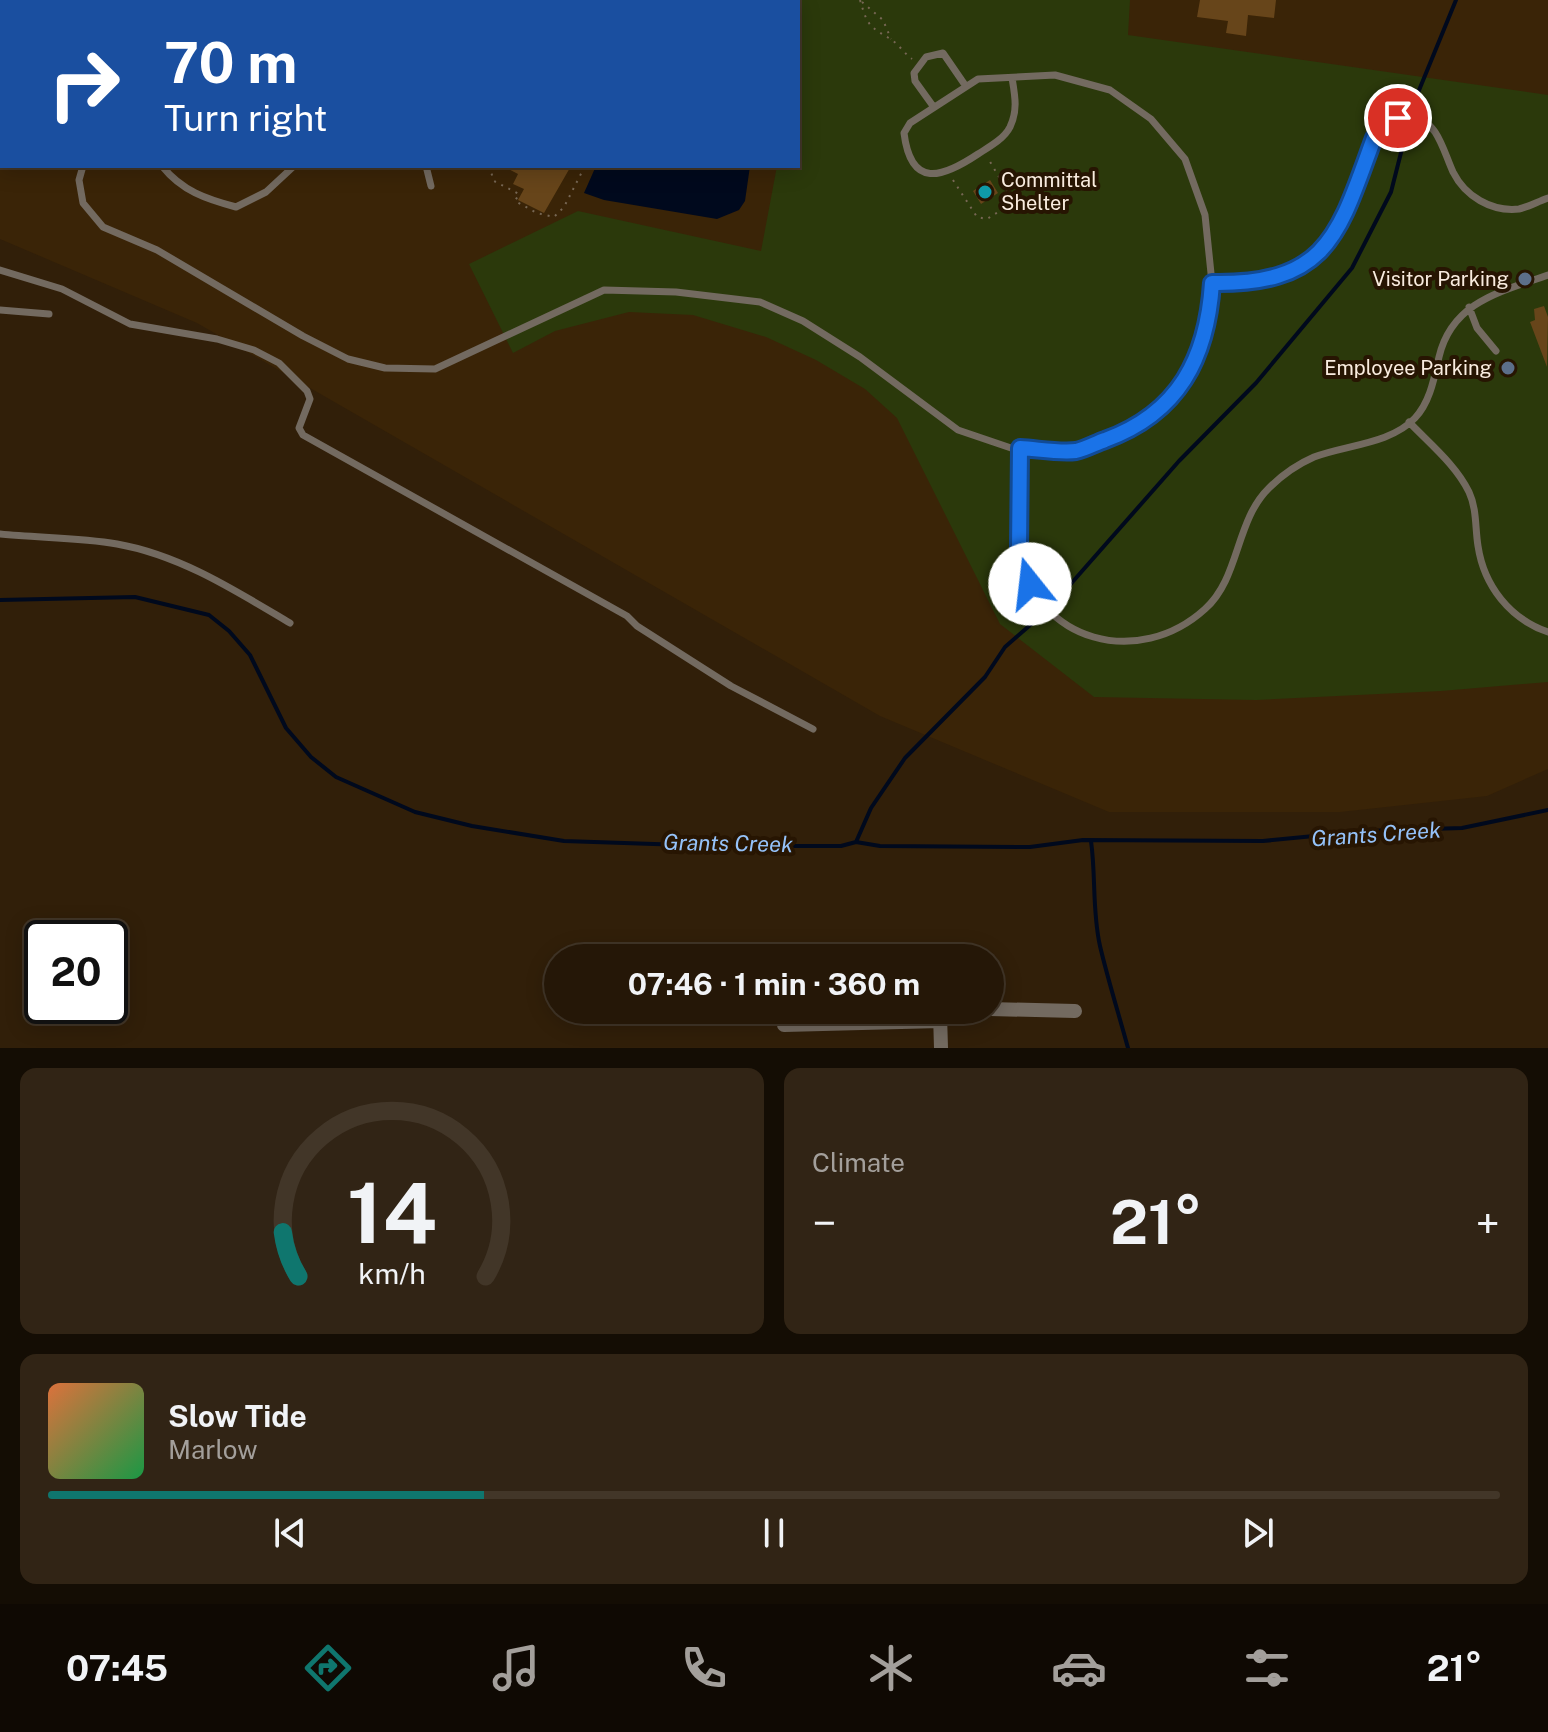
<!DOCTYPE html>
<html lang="en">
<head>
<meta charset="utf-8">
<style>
  :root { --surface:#251707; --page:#312415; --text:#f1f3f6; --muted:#a39f9b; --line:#423628; --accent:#0f766e }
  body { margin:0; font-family:"Public Sans",sans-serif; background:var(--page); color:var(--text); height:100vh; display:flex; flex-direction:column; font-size:30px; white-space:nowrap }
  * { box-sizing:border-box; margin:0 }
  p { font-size:26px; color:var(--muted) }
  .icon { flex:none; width:44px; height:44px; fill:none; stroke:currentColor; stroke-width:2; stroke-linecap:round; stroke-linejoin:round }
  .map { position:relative; height:1048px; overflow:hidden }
  .drawer { display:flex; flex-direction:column; gap:20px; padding:20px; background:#140d04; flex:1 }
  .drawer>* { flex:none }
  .banner { position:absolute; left:0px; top:0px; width:800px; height:168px; box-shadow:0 4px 20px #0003,0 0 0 2px var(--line); background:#1a4fa0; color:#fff; overflow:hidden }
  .speed { position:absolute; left:24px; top:920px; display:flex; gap:16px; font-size:40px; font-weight:700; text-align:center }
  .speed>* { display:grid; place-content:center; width:104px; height:104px; border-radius:50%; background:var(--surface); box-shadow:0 4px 20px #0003,0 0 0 2px var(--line); line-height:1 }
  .speed .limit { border:4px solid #111; border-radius:12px; background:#fff; color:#111 }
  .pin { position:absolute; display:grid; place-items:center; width:68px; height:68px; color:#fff; margin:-34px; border:4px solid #fff; border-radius:50%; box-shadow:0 2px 8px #0007 }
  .me { position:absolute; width:88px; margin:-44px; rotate:344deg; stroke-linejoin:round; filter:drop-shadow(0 0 6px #0008) }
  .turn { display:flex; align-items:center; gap:28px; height:168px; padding:0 32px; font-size:36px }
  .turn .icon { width:104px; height:104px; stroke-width:2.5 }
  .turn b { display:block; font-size:56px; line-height:68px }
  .big { font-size:60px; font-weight:700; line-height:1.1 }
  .drawer .tile { flex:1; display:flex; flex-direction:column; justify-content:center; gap:12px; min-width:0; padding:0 28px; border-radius:16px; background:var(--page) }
  .drawer .dial { align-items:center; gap:0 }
  .dial svg { height:208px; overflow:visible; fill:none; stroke:var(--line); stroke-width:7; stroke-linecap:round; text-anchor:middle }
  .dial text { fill:var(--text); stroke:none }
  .song { display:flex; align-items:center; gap:24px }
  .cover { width:96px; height:96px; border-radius:12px; background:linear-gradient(135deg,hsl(20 70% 55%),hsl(140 70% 35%)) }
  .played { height:8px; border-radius:4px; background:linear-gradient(90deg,var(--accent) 30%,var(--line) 30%) }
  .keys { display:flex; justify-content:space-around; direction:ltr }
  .heat { display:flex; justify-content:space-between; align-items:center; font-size:44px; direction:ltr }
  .drawer .tiles { flex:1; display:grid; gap:20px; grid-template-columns:1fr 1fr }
  .tile:last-child { grid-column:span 2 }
  .trip { position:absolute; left:544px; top:944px; width:460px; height:80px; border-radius:40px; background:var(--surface); box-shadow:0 4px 20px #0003,0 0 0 2px var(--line); font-weight:700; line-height:80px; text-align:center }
  .menu { display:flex; height:128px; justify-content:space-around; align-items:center; background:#0f0903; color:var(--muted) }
  .menu .icon { width:56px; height:56px }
  .menu .current { color:var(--accent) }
  .menu b { font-size:36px; color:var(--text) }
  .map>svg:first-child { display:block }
  .built { fill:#3a2407; fill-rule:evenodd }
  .green { fill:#2b390b }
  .water { fill:#00091d }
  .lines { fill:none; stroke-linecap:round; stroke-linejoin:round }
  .stream { stroke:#00091d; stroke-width:4 }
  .building { fill:#67451a }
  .path { stroke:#776754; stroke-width:2; stroke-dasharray:2 6; stroke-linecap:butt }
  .lane { stroke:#736a60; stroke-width:7 }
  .street { stroke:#736a60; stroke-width:14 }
  .route-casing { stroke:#114b97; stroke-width:20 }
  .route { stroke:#1a73e8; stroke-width:14 }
  .culture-dot { fill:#0f9aa8; stroke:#271502; stroke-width:3 }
  .service-dot { fill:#5c6f8a; stroke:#271502; stroke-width:3 }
  .labels { text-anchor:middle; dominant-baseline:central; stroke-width:8; stroke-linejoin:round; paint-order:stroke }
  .poi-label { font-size:20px; fill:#f9ecdf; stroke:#271502; text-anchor:end }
  .water-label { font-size:22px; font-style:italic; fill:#95c2f9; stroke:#271502 }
</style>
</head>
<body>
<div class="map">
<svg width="1548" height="1048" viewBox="0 0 1548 1048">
  <rect width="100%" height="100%" fill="#311f09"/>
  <path class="built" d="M0 0H1548V769L1487 796 1340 812H1109L880 716 197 323 0 239ZM2 2H798V166H2Z"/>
  <path class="green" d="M798 0H1130L1128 35 1548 95V682L1441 691 1256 700 1094 697 1000 624 897 418 865 389 816 360 766 337 693 315 629 312 555 331 513 353 469 264 578 211 761 251 777 166H798Z"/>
  <path class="water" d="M596 166H750L745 201 739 210 717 219 604 200 584 193Z"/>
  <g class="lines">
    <path class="stream" d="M1415 100 1456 0
      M1061 595 1179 461 1256 383 1352 268 1391 192 1406 133
      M0 600 135 597 209 615 229 631 250 655 286 728 311 757 336 777 415 812 472 826 564 841 714 846H841L856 842 880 846 1030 847 1083 840 1263 841 1366 831 1462 828 1548 810
      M1091 841C1096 876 1092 911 1100 946 1108 980 1119 1015 1128 1048
      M856 842 871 808 905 758 985 677 1005 647 1036 620"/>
  </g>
  <path class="building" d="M1200 0H1276L1274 18 1248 15 1246 36 1226 33 1228 21 1197 17Z
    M503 166H571L544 213 518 200 524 189 513 184 518 174Z
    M990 180 998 193 981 204 973 191Z
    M1544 306 1548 317 1547 367 1530 322 1535 320 1534 309Z"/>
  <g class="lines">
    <path class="path" d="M860 0C868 27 869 26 892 40 899 45 905 54 912 59
      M633 2 634 0
      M862 2 883 20 891 39
      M489 166 494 181 519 194 515 201 537 213 554 217 564 207 585 166
      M476 169 487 166
      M953 180 977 217 987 219 1009 205 1012 199 989 160"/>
    <path class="lane" d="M17 0 19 2
      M271 2V0
      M933 106 915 81 914 73 926 57 943 53 965 85
      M83 166 79 180 83 203 103 227 157 250 303 336 348 359 385 368 435 369 604 290 676 292 760 302 803 321 860 357 958 430 1011 448 1076 451 1132 430 1167 406 1188 376 1209 324 1212 283 1205 215 1185 159 1151 119 1110 90 1055 75 978 79 910 123 904 133C911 189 942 178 978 154 989 147 1004 139 1010 127 1018 110 1015 96 1012 78
      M162 166C182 191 206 199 236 207L266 192 294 166
      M426 166 431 186
      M0 270 62 289 130 324 217 339 254 350 279 363 307 391 310 399 299 428 303 435 627 616 637 626 731 686 813 729
      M1212 283C1329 285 1340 233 1374 138 1389 118 1418 107 1435 132 1443 144 1447 159 1453 172 1465 196 1491 212 1519 209 1528 207 1539 201 1548 198
      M1469 307 1477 328 1496 351
      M0 310 49 314
      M1409 422C1430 444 1456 465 1469 492 1477 509 1475 528 1478 546 1484 586 1510 619 1548 632
      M1020 448C1019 481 1013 518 1019 551 1036 643 1139 669 1205 609 1240 578 1235 521 1269 488 1281 476 1298 464 1314 457 1345 445 1391 444 1415 418 1430 402 1434 379 1439 357 1452 302 1500 292 1548 275
      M0 534C38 538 79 537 117 544 180 555 236 591 290 623"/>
    <path class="street" d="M990 1009 1075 1011
      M940 1014 941 1048
      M784 1025 940 1021 953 1010"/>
  </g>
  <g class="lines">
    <defs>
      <path id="route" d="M1030 584 1019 550 1020 448C1038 449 1059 453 1076 451 1086 449 1096 443 1105 440 1179 413 1207 358 1212 283 1329 285 1339 233 1374 138L1382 128 1398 118"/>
    </defs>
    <use href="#route" class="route-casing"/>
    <use href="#route" class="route"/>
  </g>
  <circle class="culture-dot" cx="985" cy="192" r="8"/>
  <g class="service-dot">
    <circle cx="1525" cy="279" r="8"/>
    <circle cx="1508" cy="368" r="8"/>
  </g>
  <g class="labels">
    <g class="poi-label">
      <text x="1001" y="180" text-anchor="start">Committal<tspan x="1001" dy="23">Shelter</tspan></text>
      <text x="1509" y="279">Visitor Parking</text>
      <text x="1492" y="368">Employee Parking</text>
    </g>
    <g class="water-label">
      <text transform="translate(1376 834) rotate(-4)">Grants Creek</text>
      <text transform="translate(728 843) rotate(1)">Grants Creek</text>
    </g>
  </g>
</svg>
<div class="speed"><div class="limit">20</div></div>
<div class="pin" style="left:1398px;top:118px;background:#d93025"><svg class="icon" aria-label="arrive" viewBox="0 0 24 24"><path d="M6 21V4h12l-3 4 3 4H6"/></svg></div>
<svg class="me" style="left:1030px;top:584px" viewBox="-20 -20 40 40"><circle r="19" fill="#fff"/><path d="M0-13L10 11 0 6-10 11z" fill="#1a73e8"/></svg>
<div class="trip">07:46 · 1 min · 360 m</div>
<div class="banner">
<div class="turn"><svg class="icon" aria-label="right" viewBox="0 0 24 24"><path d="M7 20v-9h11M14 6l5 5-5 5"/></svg><div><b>70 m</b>Turn right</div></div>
</div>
</div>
<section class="drawer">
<div class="tiles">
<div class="tile dial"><svg viewBox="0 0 100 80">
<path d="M14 69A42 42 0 1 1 86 69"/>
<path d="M14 69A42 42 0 0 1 8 52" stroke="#0f766e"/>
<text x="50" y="56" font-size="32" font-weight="700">14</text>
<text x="50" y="72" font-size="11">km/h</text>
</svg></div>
<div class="tile"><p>Climate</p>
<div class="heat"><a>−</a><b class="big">21°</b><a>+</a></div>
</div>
<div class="tile">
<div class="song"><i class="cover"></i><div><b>Slow Tide</b><p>Marlow</p></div></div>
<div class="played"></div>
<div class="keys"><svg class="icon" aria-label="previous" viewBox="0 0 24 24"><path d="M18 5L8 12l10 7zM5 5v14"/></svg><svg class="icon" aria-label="pause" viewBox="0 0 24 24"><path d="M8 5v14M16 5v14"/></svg><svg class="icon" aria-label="next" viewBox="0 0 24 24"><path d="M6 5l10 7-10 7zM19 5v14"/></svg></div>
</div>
</div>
</section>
<nav class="menu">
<b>07:45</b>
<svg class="icon current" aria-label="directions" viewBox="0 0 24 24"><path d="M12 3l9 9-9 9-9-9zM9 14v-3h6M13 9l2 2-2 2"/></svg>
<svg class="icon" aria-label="music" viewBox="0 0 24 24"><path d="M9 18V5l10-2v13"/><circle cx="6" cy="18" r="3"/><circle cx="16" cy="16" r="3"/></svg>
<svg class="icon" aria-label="phone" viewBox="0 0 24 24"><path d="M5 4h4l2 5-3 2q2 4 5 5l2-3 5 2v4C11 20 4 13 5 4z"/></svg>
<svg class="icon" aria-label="climate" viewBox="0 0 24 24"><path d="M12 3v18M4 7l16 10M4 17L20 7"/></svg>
<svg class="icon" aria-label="car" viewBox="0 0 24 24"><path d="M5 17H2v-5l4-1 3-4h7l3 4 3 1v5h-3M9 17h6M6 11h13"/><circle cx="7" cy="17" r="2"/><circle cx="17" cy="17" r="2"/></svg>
<svg class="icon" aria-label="filters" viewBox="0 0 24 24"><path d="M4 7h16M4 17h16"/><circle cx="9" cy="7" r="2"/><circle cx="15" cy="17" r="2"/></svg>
<b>21°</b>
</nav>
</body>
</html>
